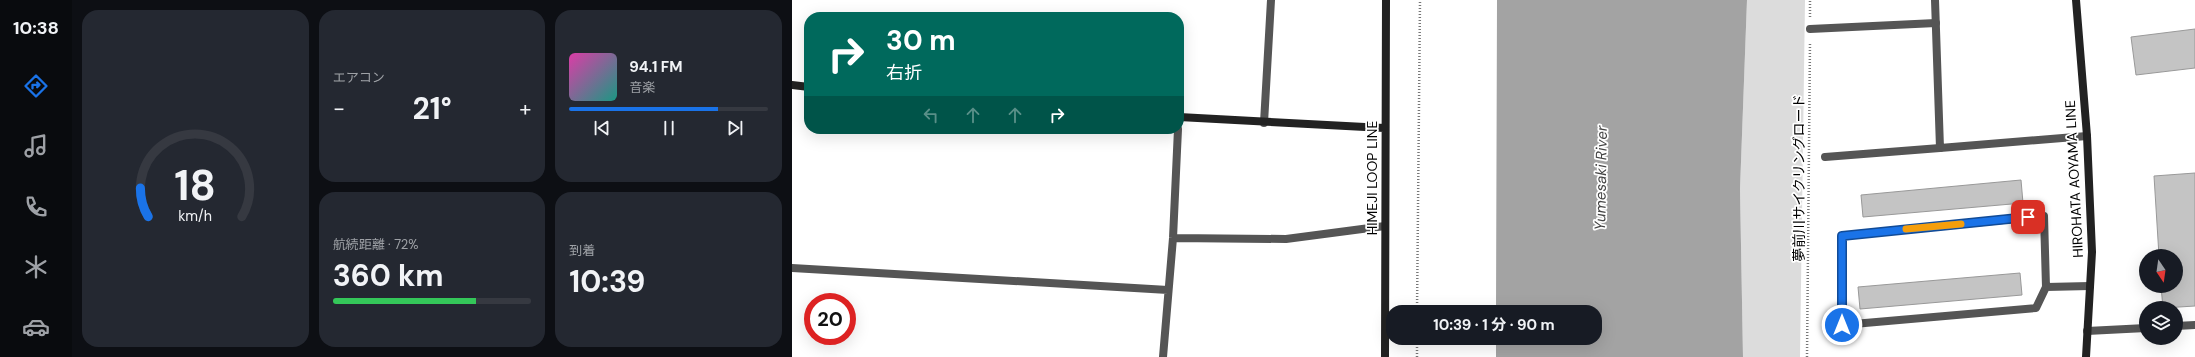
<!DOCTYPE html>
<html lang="ja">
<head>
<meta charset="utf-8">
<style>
  :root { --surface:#171b24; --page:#242831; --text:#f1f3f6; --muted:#9ea1a6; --line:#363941; --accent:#1a73e8 }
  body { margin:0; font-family:"DM Sans","Noto Sans JP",sans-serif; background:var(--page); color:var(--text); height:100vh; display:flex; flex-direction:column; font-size:15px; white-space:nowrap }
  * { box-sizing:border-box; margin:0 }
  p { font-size:13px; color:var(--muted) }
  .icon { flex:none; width:22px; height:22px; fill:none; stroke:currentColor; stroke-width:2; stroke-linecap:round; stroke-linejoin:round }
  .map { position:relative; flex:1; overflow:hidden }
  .panel { display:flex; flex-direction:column; gap:10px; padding:10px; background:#0d0f14; width:720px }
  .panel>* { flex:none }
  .banner { position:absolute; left:12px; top:12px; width:380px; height:122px; border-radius:16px; box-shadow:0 4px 16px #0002; background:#00695c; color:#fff; overflow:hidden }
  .needle { width:26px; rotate:167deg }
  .tools { position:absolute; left:1347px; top:249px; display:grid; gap:8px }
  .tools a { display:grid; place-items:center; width:44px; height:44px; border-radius:50%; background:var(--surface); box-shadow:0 4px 16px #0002; font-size:20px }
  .speed { position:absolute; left:12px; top:293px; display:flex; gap:8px; font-size:20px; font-weight:700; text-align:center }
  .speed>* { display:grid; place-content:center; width:52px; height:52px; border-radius:50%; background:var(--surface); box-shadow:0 4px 16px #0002; line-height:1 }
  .speed .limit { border:6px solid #d22; background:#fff; color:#111 }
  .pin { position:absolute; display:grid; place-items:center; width:34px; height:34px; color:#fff; margin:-17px; border-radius:8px; box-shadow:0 2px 6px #0006 }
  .me { position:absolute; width:44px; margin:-22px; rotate:0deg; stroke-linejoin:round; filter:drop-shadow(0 0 3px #0008) }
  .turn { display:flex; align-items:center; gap:14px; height:84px; padding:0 16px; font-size:18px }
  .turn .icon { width:52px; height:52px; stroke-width:2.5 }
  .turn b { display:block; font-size:28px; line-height:34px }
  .lanes { display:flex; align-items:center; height:38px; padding:0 16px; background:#0003; justify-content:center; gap:20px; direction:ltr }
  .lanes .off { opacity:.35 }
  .big { font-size:30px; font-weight:700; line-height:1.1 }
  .panel .card { flex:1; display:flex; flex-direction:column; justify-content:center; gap:6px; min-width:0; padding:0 14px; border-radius:16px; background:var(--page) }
  .panel .dial { align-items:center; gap:0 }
  .dial svg { height:104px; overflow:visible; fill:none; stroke:var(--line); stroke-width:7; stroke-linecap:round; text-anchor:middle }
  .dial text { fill:var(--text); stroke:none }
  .song { display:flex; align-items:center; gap:12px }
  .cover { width:48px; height:48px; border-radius:6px; background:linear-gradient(135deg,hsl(320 70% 55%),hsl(170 70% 35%)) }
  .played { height:4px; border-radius:2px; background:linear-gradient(90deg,var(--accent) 75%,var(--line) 75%) }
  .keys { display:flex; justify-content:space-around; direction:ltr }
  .heat { display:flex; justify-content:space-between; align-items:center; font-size:22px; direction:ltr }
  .charge { height:6px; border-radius:3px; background:linear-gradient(90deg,#34c759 72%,var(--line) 0) }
  .panel .tiles { flex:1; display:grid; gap:10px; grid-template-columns:repeat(3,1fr) }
  .card:first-child { grid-row:span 2 }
  .trip { position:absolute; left:594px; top:305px; width:216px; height:40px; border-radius:16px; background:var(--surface); box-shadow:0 4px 16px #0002; font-weight:700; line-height:40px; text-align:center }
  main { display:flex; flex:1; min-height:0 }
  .tab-bar { display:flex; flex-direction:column; width:72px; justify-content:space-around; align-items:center; background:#090b0e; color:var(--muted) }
  .tab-bar .icon { width:28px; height:28px }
  .tab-bar .selected { color:var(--accent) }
  .tab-bar b { font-size:18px; color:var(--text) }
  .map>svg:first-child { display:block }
  .green { fill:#dcdcdc }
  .water { fill:#a3a3a3 }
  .building { fill:#c4c4c4; stroke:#999 }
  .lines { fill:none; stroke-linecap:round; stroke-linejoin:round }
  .path { stroke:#777; stroke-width:2.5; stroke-dasharray:1 2; stroke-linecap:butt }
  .lane { stroke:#555; stroke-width:8 }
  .street { stroke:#555; stroke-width:8 }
  .secondary { stroke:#222; stroke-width:8 }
  .route-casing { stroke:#114b97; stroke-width:10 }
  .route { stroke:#1a73e8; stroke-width:7 }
  .slow { stroke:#f59e0b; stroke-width:7 }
  .labels { text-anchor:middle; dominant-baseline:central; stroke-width:3.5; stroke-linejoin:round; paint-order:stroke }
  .street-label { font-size:14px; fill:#000; stroke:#fff }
  .water-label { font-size:15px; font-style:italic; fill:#444; stroke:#fff }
</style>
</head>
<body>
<main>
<nav class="tab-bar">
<b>10:38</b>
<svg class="icon selected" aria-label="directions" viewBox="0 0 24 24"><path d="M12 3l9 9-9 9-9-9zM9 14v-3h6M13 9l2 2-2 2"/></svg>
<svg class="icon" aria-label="music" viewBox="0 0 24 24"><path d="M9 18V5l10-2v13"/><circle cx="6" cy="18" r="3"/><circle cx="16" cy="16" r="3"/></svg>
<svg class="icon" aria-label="phone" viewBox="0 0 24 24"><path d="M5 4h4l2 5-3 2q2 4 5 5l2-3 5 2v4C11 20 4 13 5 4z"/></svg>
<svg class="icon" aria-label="climate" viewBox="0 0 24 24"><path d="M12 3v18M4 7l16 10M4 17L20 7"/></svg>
<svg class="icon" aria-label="car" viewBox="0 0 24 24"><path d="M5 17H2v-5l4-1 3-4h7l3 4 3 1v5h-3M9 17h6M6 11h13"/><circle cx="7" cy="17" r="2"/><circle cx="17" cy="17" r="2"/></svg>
</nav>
<section class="panel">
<div class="tiles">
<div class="card dial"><svg viewBox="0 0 100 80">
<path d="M14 69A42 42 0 1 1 86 69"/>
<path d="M14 69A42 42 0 0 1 8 47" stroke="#1a73e8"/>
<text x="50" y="56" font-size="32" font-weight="700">18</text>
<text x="50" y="72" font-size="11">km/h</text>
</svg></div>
<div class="card"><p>エアコン</p>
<div class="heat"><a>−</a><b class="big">21°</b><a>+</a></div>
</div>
<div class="card">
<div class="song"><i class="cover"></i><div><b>94.1 FM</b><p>音楽</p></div></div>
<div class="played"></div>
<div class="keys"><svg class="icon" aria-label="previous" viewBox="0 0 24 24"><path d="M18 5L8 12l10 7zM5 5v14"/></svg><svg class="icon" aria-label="pause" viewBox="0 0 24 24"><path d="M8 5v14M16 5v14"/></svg><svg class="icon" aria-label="next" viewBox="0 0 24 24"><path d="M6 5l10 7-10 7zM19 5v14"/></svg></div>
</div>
<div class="card"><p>航続距離 · 72%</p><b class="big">360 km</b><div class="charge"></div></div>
<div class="card"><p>到着</p><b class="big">10:39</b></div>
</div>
</section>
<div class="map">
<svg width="1403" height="357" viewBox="0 0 1403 357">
  <rect width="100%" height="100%" fill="#fff"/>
  <path class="green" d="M955 0H1013L1008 357H951L948 189Z"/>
  <path class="water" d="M705 0H955L948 189 951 357H704V338H803V312H704Z"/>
  <path class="building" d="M1403 29V68L1344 75 1339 37Z
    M1403 173V306L1371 308 1369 286H1384V256H1367L1362 176Z
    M1229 180 1231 203 1071 217 1069 195Z
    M1228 273 1230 295 1068 309 1066 287Z"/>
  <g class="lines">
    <path class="path" d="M1018 17V0
      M625 312 628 0
      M625 357V338
      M1015 357 1018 42"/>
    <path class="lane" d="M1018 29 1144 23
      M1033 157 1148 148
      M1252 216 1254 287 1244 308 1050 325V236Z
      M1254 287 1298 286"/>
    <path class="street" d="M1143 0 1148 148 1295 136
      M472 123 479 0
      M381 238 494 239 593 226
      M0 268 376 290
      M1384 326 1403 325
      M1295 331 1354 328
      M371 357 381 238 386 129"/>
    <path class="secondary" d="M1284 0 1295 136 1300 252 1294 357
      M0 85 17 87
      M387 117 592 128
      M593 357 594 0"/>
  </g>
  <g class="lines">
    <defs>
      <path id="route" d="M1050 325V236L1236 217"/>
    </defs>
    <use href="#route" class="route-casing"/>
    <use href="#route" class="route"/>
    <path class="slow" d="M1114 229 1169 224"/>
  </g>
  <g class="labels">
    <g class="street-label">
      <text transform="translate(580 178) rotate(-90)">HIMEJI LOOP LINE</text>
      <text transform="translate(1007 178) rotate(-90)">夢前川サイクリングロード</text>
      <text transform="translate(1282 179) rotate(-93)">HIROHATA AOYAMA LINE</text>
    </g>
    <g class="water-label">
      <text transform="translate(809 178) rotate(-89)">Yumesaki River</text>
    </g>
  </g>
</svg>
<div class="tools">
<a><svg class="needle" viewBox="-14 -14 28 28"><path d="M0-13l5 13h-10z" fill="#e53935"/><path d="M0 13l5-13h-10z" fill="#9ea1a6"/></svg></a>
<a><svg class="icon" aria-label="layers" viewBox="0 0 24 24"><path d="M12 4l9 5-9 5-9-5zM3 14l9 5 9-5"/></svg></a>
</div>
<div class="speed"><div class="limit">20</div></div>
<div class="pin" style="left:1236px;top:217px;background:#d93025"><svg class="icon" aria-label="arrive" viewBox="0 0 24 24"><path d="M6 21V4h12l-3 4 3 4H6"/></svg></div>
<svg class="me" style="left:1050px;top:325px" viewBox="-20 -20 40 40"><circle r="17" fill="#1a73e8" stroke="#fff" stroke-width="3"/><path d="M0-11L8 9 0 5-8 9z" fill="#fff"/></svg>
<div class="trip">10:39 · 1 分 · 90 m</div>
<div class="banner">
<div class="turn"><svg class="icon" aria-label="right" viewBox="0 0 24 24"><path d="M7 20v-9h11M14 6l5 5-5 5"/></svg><div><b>30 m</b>右折</div></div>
<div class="lanes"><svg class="icon off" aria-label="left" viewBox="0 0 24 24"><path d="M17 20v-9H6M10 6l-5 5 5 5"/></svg><svg class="icon off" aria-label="ahead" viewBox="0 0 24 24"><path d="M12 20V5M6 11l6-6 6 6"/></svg><svg class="icon off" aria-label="ahead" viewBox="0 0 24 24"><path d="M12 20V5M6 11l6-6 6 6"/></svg><svg class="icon" aria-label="right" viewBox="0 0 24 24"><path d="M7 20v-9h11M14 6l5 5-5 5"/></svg></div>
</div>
</div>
</main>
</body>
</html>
